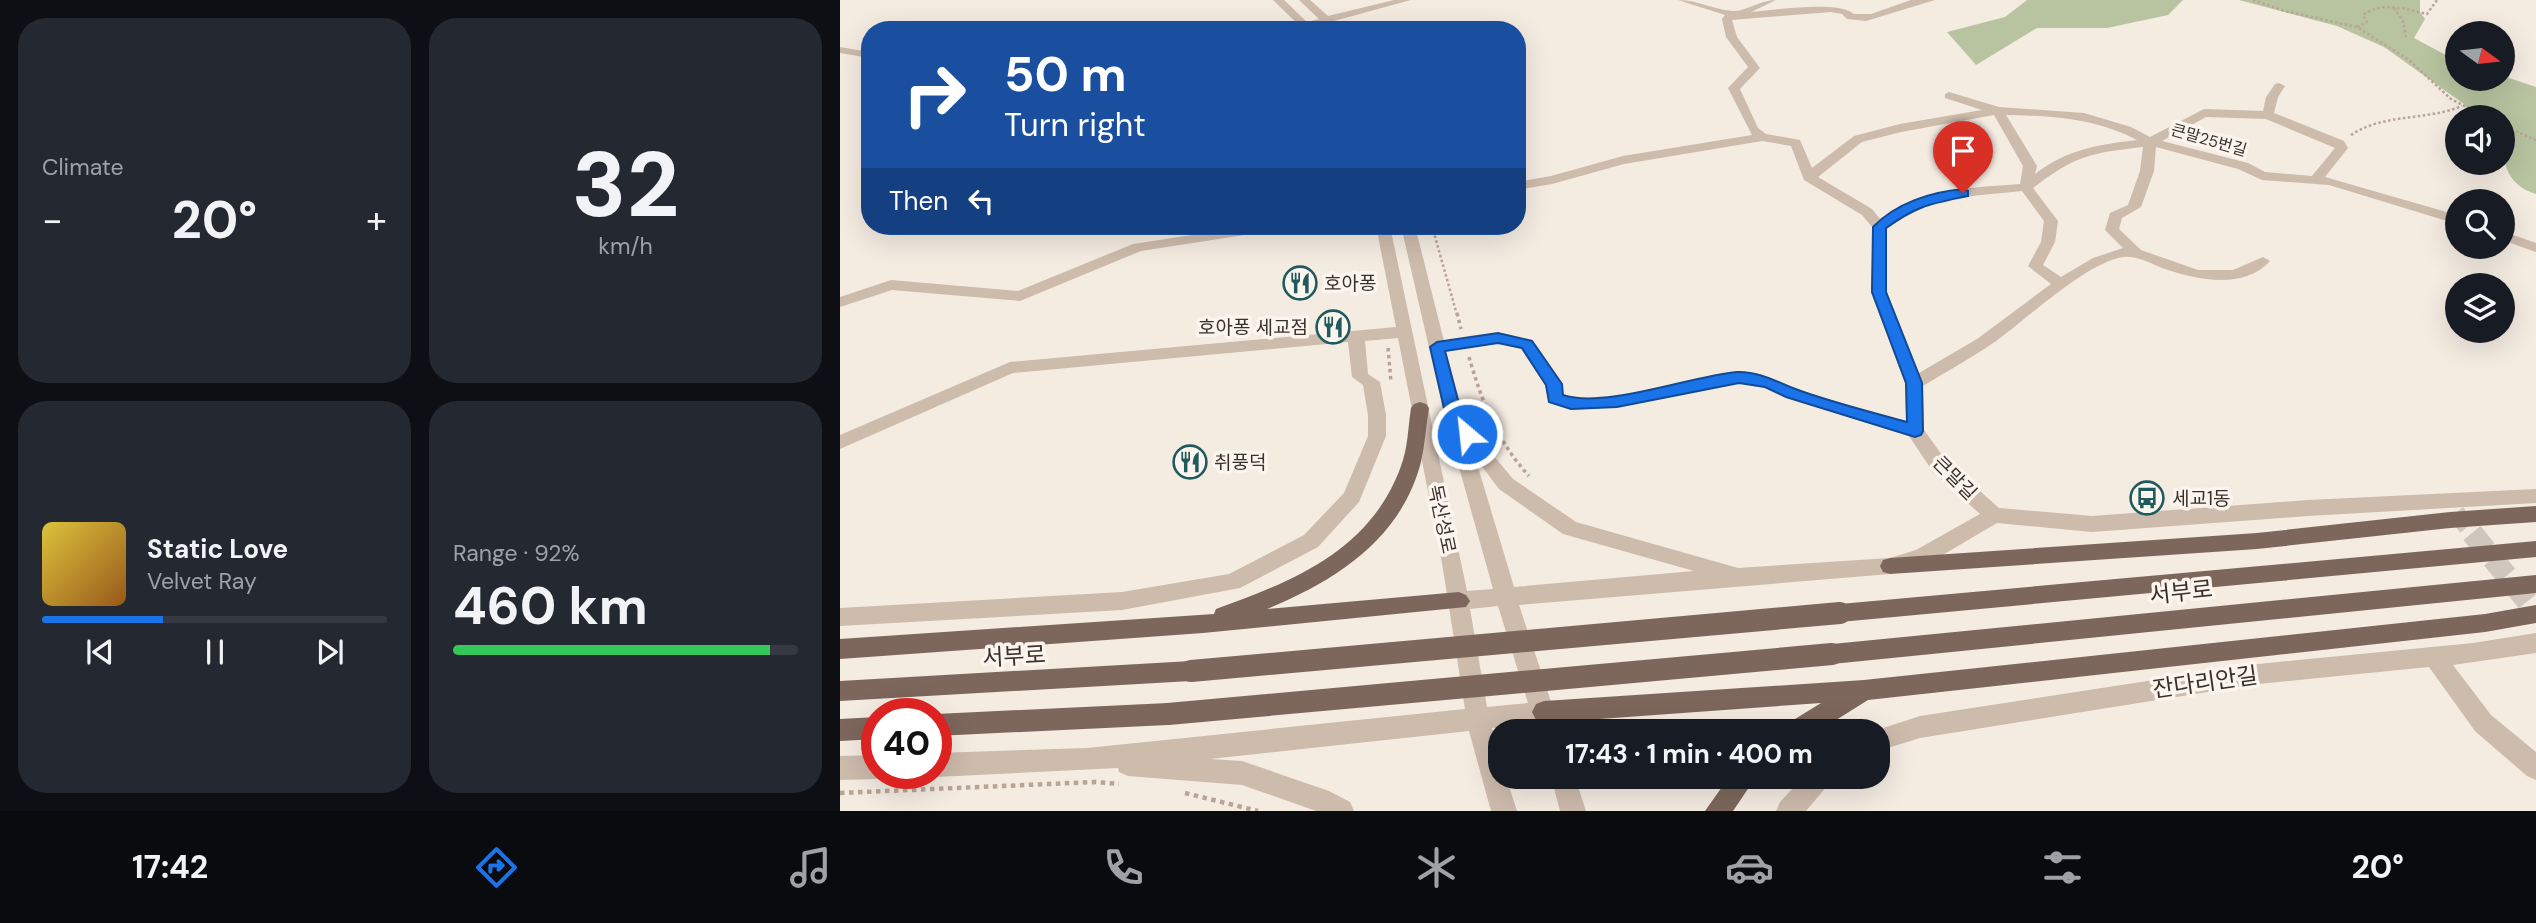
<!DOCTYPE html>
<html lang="en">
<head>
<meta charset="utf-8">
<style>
  :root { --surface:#171b24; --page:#242831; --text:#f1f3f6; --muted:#9ea1a6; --line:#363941; --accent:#1a73e8 }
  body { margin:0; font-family:"DM Sans","Noto Sans KR",sans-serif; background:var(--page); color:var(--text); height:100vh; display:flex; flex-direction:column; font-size:26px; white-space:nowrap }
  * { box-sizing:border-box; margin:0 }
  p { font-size:23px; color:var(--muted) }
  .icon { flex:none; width:38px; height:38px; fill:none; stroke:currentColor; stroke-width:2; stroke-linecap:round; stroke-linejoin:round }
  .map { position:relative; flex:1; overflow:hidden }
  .side { display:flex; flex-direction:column; gap:18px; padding:18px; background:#0d0f14; width:840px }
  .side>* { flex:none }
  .banner { position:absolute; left:21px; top:21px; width:665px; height:214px; border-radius:28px; box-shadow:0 7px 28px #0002; background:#1a4fa0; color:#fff; overflow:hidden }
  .needle { width:46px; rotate:105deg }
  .tools { position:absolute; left:1605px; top:21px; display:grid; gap:14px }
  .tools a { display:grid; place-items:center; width:70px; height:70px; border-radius:50%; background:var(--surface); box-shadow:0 7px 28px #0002; font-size:35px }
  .speed { position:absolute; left:21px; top:698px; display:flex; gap:14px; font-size:35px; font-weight:700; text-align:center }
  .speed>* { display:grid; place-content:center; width:91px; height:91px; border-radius:50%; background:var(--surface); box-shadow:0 7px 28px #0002; line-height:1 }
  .speed .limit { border:10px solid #d22; background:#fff; color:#111 }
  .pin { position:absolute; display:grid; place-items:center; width:60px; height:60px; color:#fff; margin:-72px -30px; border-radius:50% 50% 50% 0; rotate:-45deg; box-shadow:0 0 7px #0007 }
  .pin .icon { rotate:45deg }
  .me { position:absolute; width:77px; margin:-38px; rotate:332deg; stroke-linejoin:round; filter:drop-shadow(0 0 5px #0008) }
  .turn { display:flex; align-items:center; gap:24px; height:147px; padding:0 28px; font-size:32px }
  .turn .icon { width:91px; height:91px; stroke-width:2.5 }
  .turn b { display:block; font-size:49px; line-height:60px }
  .then { display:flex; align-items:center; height:66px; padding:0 28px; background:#0003; gap:14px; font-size:26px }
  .big { font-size:52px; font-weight:700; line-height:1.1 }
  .side .tile { flex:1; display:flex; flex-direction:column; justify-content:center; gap:10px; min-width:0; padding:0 24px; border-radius:28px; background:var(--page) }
  .side .dial { align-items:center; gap:0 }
  .dial b { font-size:91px; line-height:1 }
  .song { display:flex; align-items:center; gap:21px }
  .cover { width:84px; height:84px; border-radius:10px; background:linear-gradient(135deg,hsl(50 70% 55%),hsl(30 70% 35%)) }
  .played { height:7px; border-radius:4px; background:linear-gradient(90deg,var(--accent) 35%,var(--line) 35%) }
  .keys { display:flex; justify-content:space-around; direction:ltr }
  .heat { display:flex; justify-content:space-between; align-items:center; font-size:38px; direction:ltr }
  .charge { height:10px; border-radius:5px; background:linear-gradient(90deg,#34c759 92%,var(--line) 0) }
  .side .tiles { flex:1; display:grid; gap:18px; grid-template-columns:repeat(2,1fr) }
  .trip { position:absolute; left:648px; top:719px; width:402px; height:70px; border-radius:28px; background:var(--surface); box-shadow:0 7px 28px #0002; font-weight:700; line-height:70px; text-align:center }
  .tab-bar { display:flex; height:112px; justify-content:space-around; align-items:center; background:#090b0e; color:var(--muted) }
  .tab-bar .icon { width:49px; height:49px }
  .tab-bar .selected { color:var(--accent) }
  .tab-bar b { font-size:32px; color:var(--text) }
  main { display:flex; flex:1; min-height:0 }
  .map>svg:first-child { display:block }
  .green { fill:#b8c4a0 }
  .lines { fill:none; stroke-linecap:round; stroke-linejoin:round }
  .minor-tunnel-far1 { stroke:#cfc6bd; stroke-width:18; stroke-dasharray:18 9; stroke-linecap:butt }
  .minor-tunnel { stroke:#cfc6bd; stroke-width:22; stroke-dasharray:22 11; stroke-linecap:butt }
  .path-far2 { stroke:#b9a596; stroke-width:2.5; stroke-dasharray:2.5 2.5; stroke-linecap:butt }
  .path-far1 { stroke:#b9a596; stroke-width:3.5; stroke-dasharray:3.5 3.5; stroke-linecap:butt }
  .path { stroke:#b9a596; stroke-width:4.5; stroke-dasharray:4.5 4.5; stroke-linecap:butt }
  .minor { fill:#cdbbac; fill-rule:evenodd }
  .major { fill:#7d675c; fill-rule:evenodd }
  .major-bridge { stroke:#7d675c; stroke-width:22 }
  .route { fill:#1a73e8; stroke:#114b97; stroke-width:2 }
  .labels { text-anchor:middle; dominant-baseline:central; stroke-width:7; stroke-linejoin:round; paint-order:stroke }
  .far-street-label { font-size:16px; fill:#3b302b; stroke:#fbf5ee }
  .poi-label { font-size:19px; fill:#3b302b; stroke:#fbf5ee; text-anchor:start }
  .street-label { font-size:19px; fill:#3b302b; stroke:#fbf5ee }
  .near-street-label { font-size:23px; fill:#3b302b; stroke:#fbf5ee }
</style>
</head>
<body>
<main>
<section class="side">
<div class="tiles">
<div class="tile"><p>Climate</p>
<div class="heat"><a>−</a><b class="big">20°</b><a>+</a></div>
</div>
<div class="tile dial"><b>32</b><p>km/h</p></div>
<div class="tile">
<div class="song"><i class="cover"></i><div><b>Static Love</b><p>Velvet Ray</p></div></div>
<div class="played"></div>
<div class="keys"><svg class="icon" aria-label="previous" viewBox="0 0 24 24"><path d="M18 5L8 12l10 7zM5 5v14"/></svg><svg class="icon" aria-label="pause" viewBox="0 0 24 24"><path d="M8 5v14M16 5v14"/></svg><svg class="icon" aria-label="next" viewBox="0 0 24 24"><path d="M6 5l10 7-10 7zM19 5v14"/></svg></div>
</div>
<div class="tile"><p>Range · 92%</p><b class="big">460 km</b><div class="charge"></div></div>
</div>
</section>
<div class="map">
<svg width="1696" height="811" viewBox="0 0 1696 811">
  <rect width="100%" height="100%" fill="#f4ebe1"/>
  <path class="green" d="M1187 0H1343L1328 15 1267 28H1197L1136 65 1107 32 1165 17Z
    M1399 0H1580V12L1585 19 1574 38 1617 61V79H1662L1663 76 1696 87V194C1659 183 1662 149 1662 117H1633L1624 104 1544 47 1497 26Z"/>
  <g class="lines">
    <path class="minor-tunnel-far1" d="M1616 513 1634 535"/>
    <path class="minor-tunnel" d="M1632 533 1696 612"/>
    <path class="path-far2" d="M1413 0 1445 11 1517 27 1569 60 1611 99 1646 117
      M1554 8 1563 21 1566 37
      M1517 27 1527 22 1523 15C1542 1 1566 9 1587 14L1597 0
      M1662 125 1696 140
      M1511 135C1544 113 1586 121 1622 106
      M592 226 617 315"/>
    <path class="path-far1" d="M617 313 621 329
      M548 348 551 382
      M629 357C642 402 657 441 689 476"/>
    <path class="path" d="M0 793 255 782 279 784
      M345 793 418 811"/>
    <path class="minor" d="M433 0H444L467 22 479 19 459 0H470L488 16 554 0H571L494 21 497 25 496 27H488L484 24 472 27 475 30H464Z
      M838 0C858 0 874 10 893 11 905 12 920 0 936 0L911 12C935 10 998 0 1014 14H1031L1071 0H1095L1026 21 1007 19 1002 14 991 12 892 20 897 37 920 68 900 89 918 128 926 134 960 140 972 168 1014 136 1060 124 1142 110 1105 98V94L1109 92 1159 107 1244 113 1291 127 1310 137 1364 109 1423 111 1426 97 1435 84 1439 83 1445 86 1438 97 1434 113 1504 141 1508 148 1485 177 1617 215V224L1489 185 1422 180 1398 169 1316 147 1314 171 1301 207 1282 218 1279 229 1301 250 1358 270H1393L1423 257 1430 261C1404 290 1357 280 1325 269 1313 265 1298 255 1284 257 1248 261 1187 319 1156 341 1132 358 1107 371 1083 386L1084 430 1107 462 1159 508 1252 516 1468 500 1696 489V503L1468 516 1252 532 1157 523 1089 563 1050 574 679 605 721 732H697L695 724 652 728 660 754V777H666L677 811H651L629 731 370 759 402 761 489 791 510 802 514 811H476L402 785 288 776 279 772 278 768 96 777 88 774H96V753L247 748 625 709 602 563 558 338 525 341 528 374 540 382 546 415V436L519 502 478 547 400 588 282 610 0 626V608L282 592 389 574 464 535 504 493 528 436V415L523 385 512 377 508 342 173 373 0 449V435L170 362 556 327 536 226H550L627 591 653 589 605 417 561 226H575L604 341 658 333 693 341 723 384V395C763 409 853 375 897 372 918 370 939 382 958 389 993 402 1030 411 1066 422L1065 383 1031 292 1033 228 1022 215 964 180 951 146 922 141 784 164 712 184 677 190V182L711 176 783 156 912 135 888 88 908 67 886 37 882 19 885 15ZM1154 115 1183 166 1180 184C1128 188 1085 188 1041 220L1032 209 978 177 1022 142 1061 132ZM1166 115C1212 116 1255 118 1297 140 1257 145 1228 149 1195 174L1197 166ZM1366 117 1426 119 1495 148 1472 176 1425 172 1408 163 1322 141ZM1303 147 1300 171 1288 205 1270 213 1265 230 1283 248 1253 258 1221 277 1203 265 1215 242 1218 221 1193 188C1236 155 1251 153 1303 147ZM1182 191 1204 221 1201 242 1188 266 1211 284 1137 339 1079 373 1047 292V229C1093 195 1128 197 1182 191ZM658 343 681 349 705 385 709 402 731 410 777 407 899 383 925 388 945 397 1069 436 1093 472 1140 514 1076 550 1050 558 898 568 736 522 673 479 624 420 606 351ZM635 457 659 489 723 534 854 571 674 587ZM658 606 688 703 647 707 630 609Z
      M0 47 30 52V58L0 53Z
      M410 226H444L437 230 301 251 180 301 52 290 0 307V297L51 280 178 291 293 244Z
      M1662 231 1696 243V252L1662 240Z
      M1696 633V653L1613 665 1651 715 1696 752V780L1687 776 1635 731 1589 667 1418 684 1080 738 1038 751V732H1031L1080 716 1418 664 1633 643Z
      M37 755V774L46 775 37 779 0 780V756Z
      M711 777H735L746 811H720Z
      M963 777H991L988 785 966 811H936L940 802Z"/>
    <path class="major" d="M580 402 586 404 589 408C586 426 585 444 581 462 561 539 497 580 427 609L619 592 626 595 630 601 626 607 363 633 0 659V639L374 614 376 609C454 581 531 550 561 466 568 448 568 427 571 408L574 404Z
      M1696 506V522L1610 528 1417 549 1050 574 1043 572 1040 566 1043 560 1050 558 1417 533 1610 512Z
      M1696 541V557L1000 622 992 620 989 613 992 606 1000 604Z
      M1696 575V593L992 664 984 661 981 654 984 647 992 644Z
      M1696 605V623L1645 632 1028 700 977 732H943L947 724 981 703 704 723 696 720 692 712 696 704 704 701 1024 680 1645 614Z
      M351 661 359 664 362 671 359 678 351 681 0 701V681Z
      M328 703 336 706 340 714 336 722 328 725 96 736V714Z
      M37 717V739L0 741V719Z
      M889 777H916L893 811H865Z"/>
    <path class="major-bridge" d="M351 671 1000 613
      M328 714 992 654"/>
  </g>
  <path class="route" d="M1123 189 1128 191V196C1090 204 1078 205 1046 228V292L1082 383 1083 431 1081 435 1075 437 946 397 925 387 899 383 777 407 731 409 709 402 706 385 682 348 658 343 605 351 622 415 635 434 633 438H621L606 417 590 347 597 342 658 333 692 341 722 384 723 395C765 409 851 376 897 372 919 371 939 383 958 390 994 403 1031 412 1067 422L1066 383 1032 292 1033 227C1056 203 1091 192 1123 189Z"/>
  <defs>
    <symbol id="restaurant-ring" viewBox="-11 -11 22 22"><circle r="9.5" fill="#fbf5ee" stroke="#1f5a5e" stroke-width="1.5"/><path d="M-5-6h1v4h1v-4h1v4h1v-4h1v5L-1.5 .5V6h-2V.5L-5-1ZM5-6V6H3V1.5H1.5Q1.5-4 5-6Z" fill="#1f5a5e"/></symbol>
    <symbol id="bus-ring" viewBox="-11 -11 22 22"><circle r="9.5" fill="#fbf5ee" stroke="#1f5a5e" stroke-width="1.5"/><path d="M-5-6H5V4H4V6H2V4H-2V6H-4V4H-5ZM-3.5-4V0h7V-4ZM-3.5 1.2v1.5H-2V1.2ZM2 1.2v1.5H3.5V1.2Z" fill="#1f5a5e"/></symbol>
  </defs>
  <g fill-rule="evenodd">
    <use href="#restaurant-ring" x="441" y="264" width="38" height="38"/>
    <use href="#restaurant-ring" x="474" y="308" width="38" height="38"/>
    <use href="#restaurant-ring" x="331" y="443" width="38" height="38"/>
    <use href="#bus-ring" x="1288" y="479" width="38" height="38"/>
  </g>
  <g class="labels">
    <g class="far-street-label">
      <text transform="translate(1369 140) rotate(16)">큰말25번길</text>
    </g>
    <g class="poi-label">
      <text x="484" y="283">호아퐁</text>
      <text x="468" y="327" text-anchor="end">호아퐁 세교점</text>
      <text x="374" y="462">취풍덕</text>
      <text x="1332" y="498">세교1동</text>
    </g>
    <g class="street-label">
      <text transform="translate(1115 478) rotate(45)">큰말길</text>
      <text transform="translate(602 519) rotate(78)">독산성로</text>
    </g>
    <g class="near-street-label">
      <text transform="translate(1341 592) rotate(-6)">서부로</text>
      <text transform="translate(174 656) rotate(-3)">서부로</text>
      <text transform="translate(1365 682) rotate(-8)">잔다리안길</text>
    </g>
  </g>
</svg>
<div class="tools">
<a><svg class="needle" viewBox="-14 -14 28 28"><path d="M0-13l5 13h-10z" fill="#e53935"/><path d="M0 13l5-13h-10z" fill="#9ea1a6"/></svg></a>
<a><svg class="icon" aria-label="sound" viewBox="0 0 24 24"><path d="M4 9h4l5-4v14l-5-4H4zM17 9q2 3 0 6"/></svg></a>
<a><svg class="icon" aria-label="search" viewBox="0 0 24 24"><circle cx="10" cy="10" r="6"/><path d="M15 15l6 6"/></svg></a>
<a><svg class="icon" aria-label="layers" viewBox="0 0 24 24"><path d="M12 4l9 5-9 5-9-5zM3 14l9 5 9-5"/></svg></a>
</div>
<div class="speed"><div class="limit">40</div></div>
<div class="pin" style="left:1123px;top:193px;background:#d93025"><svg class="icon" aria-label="arrive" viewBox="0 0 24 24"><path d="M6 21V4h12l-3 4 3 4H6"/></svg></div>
<svg class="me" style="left:627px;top:434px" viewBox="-20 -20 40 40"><circle r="17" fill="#1a73e8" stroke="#fff" stroke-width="3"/><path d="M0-11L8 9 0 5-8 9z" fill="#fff"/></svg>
<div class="trip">17:43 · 1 min · 400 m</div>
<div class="banner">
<div class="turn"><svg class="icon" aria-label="right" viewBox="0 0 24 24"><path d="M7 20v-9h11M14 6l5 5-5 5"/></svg><div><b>50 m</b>Turn right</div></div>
<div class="then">Then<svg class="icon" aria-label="left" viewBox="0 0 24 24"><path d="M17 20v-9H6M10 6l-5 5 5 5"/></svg></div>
</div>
</div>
</main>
<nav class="tab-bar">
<b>17:42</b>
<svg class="icon selected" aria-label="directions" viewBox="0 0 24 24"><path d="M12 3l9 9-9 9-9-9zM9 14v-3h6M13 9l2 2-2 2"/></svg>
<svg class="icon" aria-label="music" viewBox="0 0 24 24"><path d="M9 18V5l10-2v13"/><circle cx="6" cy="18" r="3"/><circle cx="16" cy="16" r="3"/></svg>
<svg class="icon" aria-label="phone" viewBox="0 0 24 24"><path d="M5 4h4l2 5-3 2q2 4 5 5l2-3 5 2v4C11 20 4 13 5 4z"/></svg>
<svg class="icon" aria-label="climate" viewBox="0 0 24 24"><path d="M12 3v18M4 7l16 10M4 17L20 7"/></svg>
<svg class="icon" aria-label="car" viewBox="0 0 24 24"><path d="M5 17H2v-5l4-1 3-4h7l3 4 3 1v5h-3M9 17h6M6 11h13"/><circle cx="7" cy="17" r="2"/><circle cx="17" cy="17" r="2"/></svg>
<svg class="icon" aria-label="filters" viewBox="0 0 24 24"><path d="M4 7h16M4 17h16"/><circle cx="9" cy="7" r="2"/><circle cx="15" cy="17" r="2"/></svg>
<b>20°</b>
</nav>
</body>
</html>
